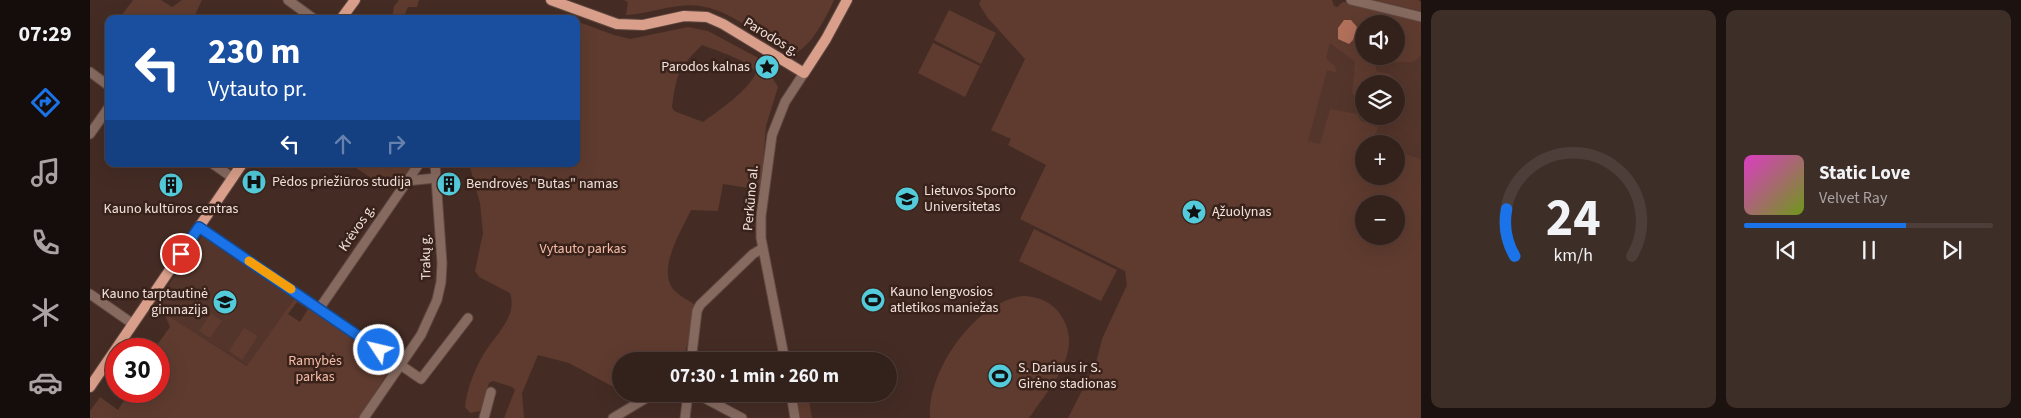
<!DOCTYPE html>
<html lang="en">
<head>
<meta charset="utf-8">
<style>
  :root { --surface:#33211b; --page:#3e2e28; --text:#f1f3f6; --muted:#a9a3a3; --line:#4e3e3a; --accent:#1a73e8 }
  body { margin:0; font-family:"Source Sans 3",sans-serif; background:var(--page); color:var(--text); height:100vh; display:flex; flex-direction:column; font-size:19px; white-space:nowrap }
  * { box-sizing:border-box; margin:0 }
  p { font-size:16px; color:var(--muted) }
  .icon { flex:none; width:28px; height:28px; fill:none; stroke:currentColor; stroke-width:2; stroke-linecap:round; stroke-linejoin:round }
  .map { position:relative; flex:1; overflow:hidden }
  .sheet { display:flex; flex-direction:column; gap:10px; padding:10px; background:#1c120f; width:600px }
  .sheet>* { flex:none }
  .banner { position:absolute; left:15px; top:15px; width:475px; height:152px; border-radius:10px; box-shadow:0 5px 20px #0002,0 0 0 1px var(--line); background:#1a4fa0; color:#fff; overflow:hidden }
  .buttons { position:absolute; left:1265px; top:15px; display:grid; gap:10px }
  .buttons a { display:grid; place-items:center; width:50px; height:50px; border-radius:50%; background:var(--surface); box-shadow:0 5px 20px #0002,0 0 0 1px var(--line); font-size:25px }
  .speed { position:absolute; left:15px; top:338px; display:flex; gap:10px; font-size:25px; font-weight:700; text-align:center }
  .speed>* { display:grid; place-content:center; width:65px; height:65px; border-radius:50%; background:var(--surface); box-shadow:0 5px 20px #0002,0 0 0 1px var(--line); line-height:1 }
  .speed .limit { border:8px solid #d22; background:#fff; color:#111 }
  .pin { position:absolute; display:grid; place-items:center; width:42px; height:42px; color:#fff; margin:-21px; border:2px solid #fff; border-radius:50%; box-shadow:0 1px 5px #0007 }
  .me { position:absolute; width:55px; margin:-28px; rotate:305deg; stroke-linejoin:round; filter:drop-shadow(0 0 4px #0008) }
  .turn { display:flex; align-items:center; gap:18px; height:105px; padding:0 20px; font-size:22px }
  .turn .icon { width:65px; height:65px; stroke-width:2.5 }
  .turn b { display:block; font-size:35px; line-height:42px }
  .lanes { display:flex; align-items:center; height:48px; padding:0 20px; background:#0003; justify-content:center; gap:25px; direction:ltr }
  .lanes .off { opacity:.35 }
  .sheet .widget { flex:1; display:flex; flex-direction:column; justify-content:center; gap:8px; min-width:0; padding:0 18px; border-radius:10px; background:var(--page) }
  .sheet .dial { align-items:center; gap:0 }
  .dial svg { height:130px; overflow:visible; fill:none; stroke:var(--line); stroke-width:7; stroke-linecap:round; text-anchor:middle }
  .dial text { fill:var(--text); stroke:none }
  .song { display:flex; align-items:center; gap:15px }
  .cover { width:60px; height:60px; border-radius:8px; background:linear-gradient(135deg,hsl(310 70% 55%),hsl(80 70% 35%)) }
  .played { height:5px; border-radius:2px; background:linear-gradient(90deg,var(--accent) 65%,var(--line) 65%) }
  .keys { display:flex; justify-content:space-around; direction:ltr }
  .sheet .tiles { flex:1; display:grid; gap:10px; grid-template-columns:repeat(2,1fr) }
  .trip { position:absolute; left:522px; top:352px; width:285px; height:50px; border-radius:25px; background:var(--surface); box-shadow:0 5px 20px #0002,0 0 0 1px var(--line); font-weight:700; line-height:50px; text-align:center }
  main { display:flex; flex:1; min-height:0 }
  .tabs { display:flex; flex-direction:column; width:90px; justify-content:space-around; align-items:center; background:#140d0b; color:var(--muted) }
  .tabs .icon { width:35px; height:35px }
  .tabs .selected { color:var(--accent) }
  .tabs b { font-size:22px; color:var(--text) }
  .map>svg:first-child { display:block }
  .built { fill:#53352b; fill-rule:evenodd }
  .green { fill:#5f3b2f; fill-rule:evenodd }
  .water { fill:#b1705a }
  .lines { fill:none; stroke-linecap:round; stroke-linejoin:round }
  .minor-casing { stroke:#604942; stroke-width:11 }
  .major-casing { stroke:#604942; stroke-width:12 }
  .minor { stroke:#866a60; stroke-width:9 }
  .major { stroke:#d99f8a; stroke-width:10 }
  .route-casing { stroke:#114b97; stroke-width:12 }
  .route { stroke:#1a73e8; stroke-width:9 }
  .slow { stroke:#f59e0b; stroke-width:9 }
  .labels { text-anchor:middle; dominant-baseline:central; stroke-width:5; stroke-linejoin:round; paint-order:stroke }
  .street-label { font-size:14px; fill:#f3e3dd; stroke:#39221a }
  .poi-label { font-size:14px; fill:#f3e3dd; stroke:#39221a; text-anchor:start }
  .park-label { font-size:14px; fill:#f5bca8; stroke:#39221a }
</style>
</head>
<body>
<main>
<nav class="tabs">
<b>07:29</b>
<svg class="icon selected" aria-label="directions" viewBox="0 0 24 24"><path d="M12 3l9 9-9 9-9-9zM9 14v-3h6M13 9l2 2-2 2"/></svg>
<svg class="icon" aria-label="music" viewBox="0 0 24 24"><path d="M9 18V5l10-2v13"/><circle cx="6" cy="18" r="3"/><circle cx="16" cy="16" r="3"/></svg>
<svg class="icon" aria-label="phone" viewBox="0 0 24 24"><path d="M5 4h4l2 5-3 2q2 4 5 5l2-3 5 2v4C11 20 4 13 5 4z"/></svg>
<svg class="icon" aria-label="climate" viewBox="0 0 24 24"><path d="M12 3v18M4 7l16 10M4 17L20 7"/></svg>
<svg class="icon" aria-label="car" viewBox="0 0 24 24"><path d="M5 17H2v-5l4-1 3-4h7l3 4 3 1v5h-3M9 17h6M6 11h13"/><circle cx="7" cy="17" r="2"/><circle cx="17" cy="17" r="2"/></svg>
</nav>
<div class="map">
<svg width="1331" height="418" viewBox="0 0 1331 418">
  <rect width="100%" height="100%" fill="#442c24"/>
  <path class="built" d="M1248 7 1331 27V187L1306 176V144H1274V174L1210 160ZM1274 24H1306V56H1274ZM1274 84H1306V116H1274Z
    M114 233 206 296 158 366 64 307Z"/>
  <path class="green" d="M43 0H71L82 7 92 0H112L103 19H29Z
    M309 0H329L327 7H318L314 16 322 19H302L304 6Z
    M534 0H744C738 14 722 45 707 52 702 54 697 52 692 50 661 30 629 0 589 6 571 8 554 14 536 15L538 2Z
    M891 0H1242L1244 6 1248 7 1250 4 1254 2 1331 20V55L1324 62 1286 63V71L1300 74 1309 83 1310 118 1304 116H1306V84H1274V102L1262 94 1265 62 1240 43 1236 58 1245 66 1247 73 1237 70 1218 141 1230 144 1240 109 1267 114 1271 121 1288 127 1282 144H1274V148L1264 151 1274 159V176H1306V151L1331 159V418H978L1006 363 1012 339 1037 285 1035 271 930 219 956 165 918 145 921 139 901 130 935 59 897 17 889 4ZM1274 24H1306V56H1274ZM1274 204H1306V236H1274Z
    M1284 0H1328L1331 2V11Z
    M859 10 906 33 891 64 844 40Z
    M486 21 524 35 540 39 598 27 618 31 672 60 688 87 676 126 671 190 633 184 628 211 601 210C592 230 567 268 583 289 588 295 598 300 605 305L602 326 593 361H531V391L479 363 448 355 432 393 434 418H414L425 390 422 387 403 381 399 383 390 411 380 413 375 407C377 389 384 371 393 355 405 335 428 317 420 293L389 277 385 271 393 233 390 203 379 164H486ZM612 45C625 50 661 61 666 73 657 92 629 110 613 122L584 111 582 107C587 72 588 69 612 45Z
    M843 43 890 66 875 97 828 73Z
    M260 164H323L306 188 295 187Z
    M944 229 1027 270 1011 301 929 261Z
    M206 296 303 364 269 418H0V411L10 397 28 410 40 391H69V349H64L80 327 74 313 157 366ZM207 302 218 309 210 322 198 314Z
    M933 296C947 296 962 302 970 314 995 350 962 384 942 414L939 418H840C837 371 885 302 933 296Z
    M121 313 132 321 120 338 109 331Z
    M154 328 168 336 152 360 139 351Z
    M704 394H718L722 418H708Z"/>
  <path class="water" d="M1254 20H1261L1267 27 1263 40 1259 44 1248 39V28Z"/>
  <g class="lines">
    <defs>
      <path id="minor" d="M198 0 224 19
        M1261 0 1331 17
        M0 72 19 86
        M0 134 19 107
        M123 164 143 178
        M316 181 346 178
        M109 227 331 379 378 318
        M0 294 43 324
        M229 309 329 164
        M601 361 607 311 610 305 663 254 673 248
        M695 361 671 238V216L682 135 695 102 714 73
        M607 394 652 418
        M701 394 705 418
        M274 418 331 335 347 300 351 282 352 263 345 164
        M394 418 401 392
        M523 418 563 394
        M595 418 598 394"/>
      <path id="major" d="M461 0 527 24 553 25 594 16 617 17 633 24 714 73 736 39 757 0
        M251 19 265 0
        M0 387 152 164"/>
    </defs>
    <use href="#minor" class="minor-casing"/>
    <use href="#major" class="major-casing"/>
    <use href="#minor" class="minor"/>
    <use href="#major" class="major"/>
  </g>
  <g class="lines">
    <defs>
      <path id="route" d="M91 254 109 227 289 350"/>
    </defs>
    <use href="#route" class="route-casing"/>
    <use href="#route" class="route"/>
    <path class="slow" d="M159 261 201 289"/>
  </g>
  <defs>
    <symbol id="sight-disc" viewBox="-11 -11 22 22"><circle r="9.5" fill="#53cbdb" stroke="#39221a"/><path d="M0-6L1.8-2.2L6-1.7L2.9 1.2L3.7 5.4L0 3.3L-3.7 5.4L-2.9 1.2L-6-1.7L-1.8-2.2Z" fill="#111"/></symbol>
    <symbol id="hospital-disc" viewBox="-11 -11 22 22"><circle r="9.5" fill="#53cbdb" stroke="#39221a"/><path d="M-5-5h3v3.5h4V-5h3V5h-3V1.5h-4V5h-3Z" fill="#111"/></symbol>
    <symbol id="building-disc" viewBox="-11 -11 22 22"><circle r="9.5" fill="#53cbdb" stroke="#39221a"/><path d="M-4-6H4V6H1V3H-1V6H-4ZM-2.5-4.3h1.7v1.8h-1.7ZM.8-4.3h1.7v1.8H.8ZM-2.5-1h1.7V.8h-1.7ZM.8-1h1.7V.8H.8Z" fill="#111"/></symbol>
    <symbol id="university-disc" viewBox="-11 -11 22 22"><circle r="9.5" fill="#53cbdb" stroke="#39221a"/><path d="M0-5L7-2L0 1L-7-2ZM-4 1L0 2.5L4 1V4Q0 6-4 4Z" fill="#111"/></symbol>
    <symbol id="stadium-disc" viewBox="-11 -11 22 22"><circle r="9.5" fill="#53cbdb" stroke="#39221a"/><path d="M0-5a6.5 5 0 1 0 0 10a6.5 5 0 1 0 0-10ZM-3.5-1.8h7v3.6h-7Z" fill="#111"/></symbol>
    <symbol id="school-disc" viewBox="-11 -11 22 22"><circle r="9.5" fill="#53cbdb" stroke="#39221a"/><path d="M0-5L7-2L0 1L-7-2ZM-4 1L0 2.5L4 1V4Q0 6-4 4Z" fill="#111"/></symbol>
  </defs>
  <g fill-rule="evenodd">
    <use href="#sight-disc" x="663" y="53" width="28" height="28"/>
    <use href="#hospital-disc" x="150" y="168" width="28" height="28"/>
    <use href="#building-disc" x="345" y="170" width="28" height="28"/>
    <use href="#building-disc" x="67" y="171" width="28" height="28"/>
    <use href="#university-disc" x="803" y="185" width="28" height="28"/>
    <use href="#sight-disc" x="1090" y="198" width="28" height="28"/>
    <use href="#stadium-disc" x="769" y="286" width="28" height="28"/>
    <use href="#school-disc" x="121" y="288" width="28" height="28"/>
    <use href="#stadium-disc" x="896" y="362" width="28" height="28"/>
  </g>
  <g class="labels">
    <g class="street-label">
      <text transform="translate(681 37) rotate(31)">Parodos g.</text>
      <text transform="translate(661 198) rotate(-85)">Perkūno al.</text>
      <text transform="translate(267 228) rotate(-56)">Krėvos g.</text>
      <text transform="translate(336 257) rotate(-91)">Trakų g.</text>
    </g>
    <g class="poi-label">
      <text x="660" y="67" text-anchor="end">Parodos kalnas</text>
      <text x="182" y="182">Pėdos priežiūros studija</text>
      <text x="376" y="184">Bendrovės "Butas" namas</text>
      <text x="834" y="191">Lietuvos Sporto<tspan x="834" dy="16">Universitetas</tspan></text>
      <text x="81" y="209" text-anchor="middle">Kauno kultūros centras</text>
      <text x="1122" y="212">Ąžuolynas</text>
      <text x="800" y="292">Kauno lengvosios<tspan x="800" dy="16">atletikos maniežas</tspan></text>
      <text x="118" y="294" text-anchor="end">Kauno tarptautinė<tspan x="118" dy="16">gimnazija</tspan></text>
      <text x="928" y="368">S. Dariaus ir S.<tspan x="928" dy="16">Girėno stadionas</tspan></text>
    </g>
    <g class="park-label">
      <text x="493" y="249">Vytauto parkas</text>
      <text x="225" y="361">Ramybės<tspan x="225" dy="16">parkas</tspan></text>
    </g>
  </g>
</svg>
<div class="buttons">
<a><svg class="icon" aria-label="sound" viewBox="0 0 24 24"><path d="M4 9h4l5-4v14l-5-4H4zM17 9q2 3 0 6"/></svg></a>
<a><svg class="icon" aria-label="layers" viewBox="0 0 24 24"><path d="M12 4l9 5-9 5-9-5zM3 14l9 5 9-5"/></svg></a>
<a>+</a>
<a>−</a>
</div>
<div class="speed"><div class="limit">30</div></div>
<div class="pin" style="left:91px;top:254px;background:#d93025"><svg class="icon" aria-label="arrive" viewBox="0 0 24 24"><path d="M6 21V4h12l-3 4 3 4H6"/></svg></div>
<svg class="me" style="left:289px;top:350px" viewBox="-20 -20 40 40"><circle r="17" fill="#1a73e8" stroke="#fff" stroke-width="3"/><path d="M0-11L8 9 0 5-8 9z" fill="#fff"/></svg>
<div class="trip">07:30 · 1 min · 260 m</div>
<div class="banner">
<div class="turn"><svg class="icon" aria-label="left" viewBox="0 0 24 24"><path d="M17 20v-9H6M10 6l-5 5 5 5"/></svg><div><b>230 m</b>Vytauto pr.</div></div>
<div class="lanes"><svg class="icon" aria-label="left" viewBox="0 0 24 24"><path d="M17 20v-9H6M10 6l-5 5 5 5"/></svg><svg class="icon off" aria-label="ahead" viewBox="0 0 24 24"><path d="M12 20V5M6 11l6-6 6 6"/></svg><svg class="icon off" aria-label="right" viewBox="0 0 24 24"><path d="M7 20v-9h11M14 6l5 5-5 5"/></svg></div>
</div>
</div>
<section class="sheet">
<div class="tiles">
<div class="widget dial"><svg viewBox="0 0 100 80">
<path d="M14 69A42 42 0 1 1 86 69"/>
<path d="M14 69A42 42 0 0 1 9 40" stroke="#1a73e8"/>
<text x="50" y="56" font-size="32" font-weight="700">24</text>
<text x="50" y="72" font-size="11">km/h</text>
</svg></div>
<div class="widget">
<div class="song"><i class="cover"></i><div><b>Static Love</b><p>Velvet Ray</p></div></div>
<div class="played"></div>
<div class="keys"><svg class="icon" aria-label="previous" viewBox="0 0 24 24"><path d="M18 5L8 12l10 7zM5 5v14"/></svg><svg class="icon" aria-label="pause" viewBox="0 0 24 24"><path d="M8 5v14M16 5v14"/></svg><svg class="icon" aria-label="next" viewBox="0 0 24 24"><path d="M6 5l10 7-10 7zM19 5v14"/></svg></div>
</div>
</div>
</section>
</main>
</body>
</html>
